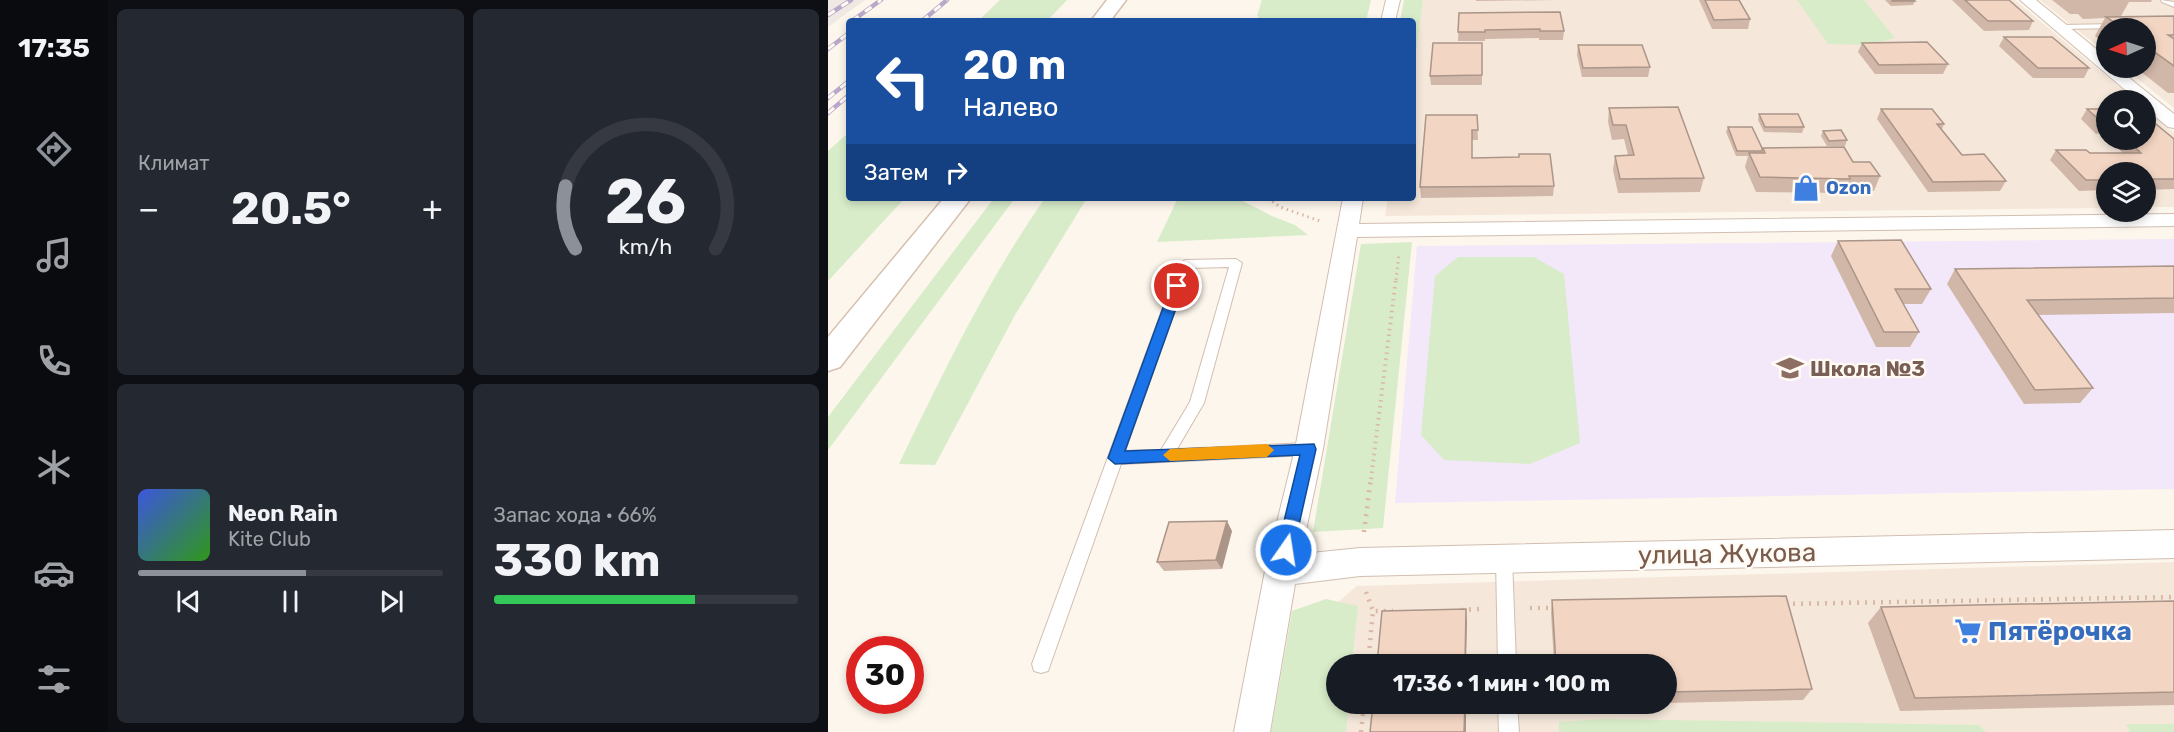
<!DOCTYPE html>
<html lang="ru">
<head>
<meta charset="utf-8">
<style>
  :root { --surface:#171b24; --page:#242831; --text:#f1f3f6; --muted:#9ea1a6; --line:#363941; --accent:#8c9099 }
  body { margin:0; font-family:Rubik,sans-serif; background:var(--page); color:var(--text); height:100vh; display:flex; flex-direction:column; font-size:22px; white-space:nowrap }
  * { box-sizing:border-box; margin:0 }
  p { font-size:20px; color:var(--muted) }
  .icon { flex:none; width:33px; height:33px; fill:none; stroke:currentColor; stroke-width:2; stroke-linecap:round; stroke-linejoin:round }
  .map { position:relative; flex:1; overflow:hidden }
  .drawer { display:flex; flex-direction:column; gap:9px; padding:9px; background:#0d0f14; width:720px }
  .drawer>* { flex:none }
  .banner { position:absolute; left:18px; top:18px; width:570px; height:183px; border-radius:6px; box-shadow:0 3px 9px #0003; background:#1a4fa0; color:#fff; overflow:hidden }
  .needle { width:39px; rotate:267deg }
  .controls { position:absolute; left:1268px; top:18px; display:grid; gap:12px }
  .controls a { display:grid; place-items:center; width:60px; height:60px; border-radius:50%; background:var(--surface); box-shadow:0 3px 9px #0003; font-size:30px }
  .speed { position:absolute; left:18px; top:636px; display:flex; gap:12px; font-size:30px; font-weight:700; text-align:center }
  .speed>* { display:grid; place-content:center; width:78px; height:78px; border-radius:50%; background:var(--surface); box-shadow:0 3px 9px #0003; line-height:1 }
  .speed .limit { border:9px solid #d22; background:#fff; color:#111 }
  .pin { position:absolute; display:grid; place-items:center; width:51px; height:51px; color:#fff; margin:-26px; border:3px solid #fff; border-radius:50%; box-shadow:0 2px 6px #0007 }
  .me { position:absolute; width:66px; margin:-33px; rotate:13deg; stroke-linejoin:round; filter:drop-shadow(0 0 4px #0008) }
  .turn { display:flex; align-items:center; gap:21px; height:126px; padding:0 18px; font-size:27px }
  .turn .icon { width:78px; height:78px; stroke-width:2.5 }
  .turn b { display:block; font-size:42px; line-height:51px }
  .then { display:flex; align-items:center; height:57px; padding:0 18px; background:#0003; gap:12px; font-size:22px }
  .big { font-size:45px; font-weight:700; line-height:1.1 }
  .drawer .card { flex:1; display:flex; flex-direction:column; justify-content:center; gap:9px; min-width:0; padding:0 21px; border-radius:9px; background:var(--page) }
  .drawer .dial { align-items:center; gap:0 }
  .dial svg { height:156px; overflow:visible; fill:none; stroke:var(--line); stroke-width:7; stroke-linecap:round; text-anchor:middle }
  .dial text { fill:var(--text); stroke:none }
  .song { display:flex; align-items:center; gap:18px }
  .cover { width:72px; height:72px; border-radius:9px; background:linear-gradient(135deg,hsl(230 70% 55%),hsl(110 70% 35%)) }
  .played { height:6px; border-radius:3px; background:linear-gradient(90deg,var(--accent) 55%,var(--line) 55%) }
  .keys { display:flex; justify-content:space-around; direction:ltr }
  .heat { display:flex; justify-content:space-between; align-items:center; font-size:33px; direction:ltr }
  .charge { height:9px; border-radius:4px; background:linear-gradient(90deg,#34c759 66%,var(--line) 0) }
  .drawer .tiles { flex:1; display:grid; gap:9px; grid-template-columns:repeat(2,1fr) }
  .trip { position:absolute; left:498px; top:654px; width:351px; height:60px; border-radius:30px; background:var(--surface); box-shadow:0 3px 9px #0003; font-weight:700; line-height:60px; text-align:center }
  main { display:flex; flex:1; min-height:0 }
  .dock { display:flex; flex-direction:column; width:108px; justify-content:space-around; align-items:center; background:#090b0e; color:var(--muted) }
  .dock .icon { width:42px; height:42px }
  .dock .selected { color:var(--accent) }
  .dock b { font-size:27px; color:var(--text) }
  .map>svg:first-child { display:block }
  .residential { fill:#f5e8da; fill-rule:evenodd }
  .industrial { fill:#efe9e4 }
  .education { fill:#f3e8fa }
  .green { fill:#d8ecc9 }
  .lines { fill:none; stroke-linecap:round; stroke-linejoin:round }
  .lane-casing { stroke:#d1beb0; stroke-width:2 }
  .street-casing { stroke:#d1beb0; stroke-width:2 }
  .secondary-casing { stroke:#d6c0b0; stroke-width:3 }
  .path-far2 { stroke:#d9b8a5; stroke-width:3; stroke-dasharray:1.5 4; stroke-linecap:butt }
  .path-far1 { stroke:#d9b8a5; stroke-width:4; stroke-dasharray:1.5 4.5; stroke-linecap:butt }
  .path { stroke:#d9b8a5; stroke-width:4.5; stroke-dasharray:2 6; stroke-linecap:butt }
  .lane { fill:#fff; fill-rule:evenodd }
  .street { fill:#fff; fill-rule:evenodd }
  .secondary { fill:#fff; fill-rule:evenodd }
  .rail-casing { stroke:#b9a8c9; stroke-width:4.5 }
  .rail { stroke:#fffaf3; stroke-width:3; stroke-dasharray:8; stroke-linecap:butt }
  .wall { fill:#d1b7a8 }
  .shaded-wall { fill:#aa9588 }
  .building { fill:#f3d5c3; stroke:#aa9588; stroke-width:1.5 }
  .route { fill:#1a73e8; stroke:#114b97; stroke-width:1.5 }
  .slow { fill:#f59e0b }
  .labels { text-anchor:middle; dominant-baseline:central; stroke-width:4.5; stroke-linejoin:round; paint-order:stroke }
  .far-shop-label { font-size:18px; font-weight:bold; fill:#366cbe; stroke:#fffaf3; text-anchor:start }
  .education-label { font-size:21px; font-weight:bold; fill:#785e54; stroke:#fffaf3; text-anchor:start }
  .near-street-label { font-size:26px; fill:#7a5c4d; stroke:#fffaf3 }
  .near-shop-label { font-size:26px; font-weight:bold; fill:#366cbe; stroke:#fffaf3; text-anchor:start }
</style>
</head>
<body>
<main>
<nav class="dock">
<b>17:35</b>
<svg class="icon selected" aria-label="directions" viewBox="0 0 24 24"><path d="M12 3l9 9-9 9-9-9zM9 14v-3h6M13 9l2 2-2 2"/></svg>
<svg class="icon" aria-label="music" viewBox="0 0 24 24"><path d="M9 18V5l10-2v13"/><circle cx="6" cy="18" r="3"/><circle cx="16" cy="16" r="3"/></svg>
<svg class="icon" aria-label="phone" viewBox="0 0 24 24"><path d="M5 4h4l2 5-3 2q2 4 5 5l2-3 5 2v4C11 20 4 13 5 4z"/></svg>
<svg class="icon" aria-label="climate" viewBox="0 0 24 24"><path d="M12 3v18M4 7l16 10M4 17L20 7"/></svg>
<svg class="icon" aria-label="car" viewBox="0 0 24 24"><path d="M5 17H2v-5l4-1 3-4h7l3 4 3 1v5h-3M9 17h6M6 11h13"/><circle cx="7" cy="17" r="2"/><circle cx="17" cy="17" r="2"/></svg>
<svg class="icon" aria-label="filters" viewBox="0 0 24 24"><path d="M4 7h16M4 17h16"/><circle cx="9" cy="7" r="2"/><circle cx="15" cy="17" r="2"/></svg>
</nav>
<section class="drawer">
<div class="tiles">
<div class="card"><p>Климат</p>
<div class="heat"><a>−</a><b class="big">20.5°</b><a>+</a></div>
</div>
<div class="card dial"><svg viewBox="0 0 100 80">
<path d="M14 69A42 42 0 1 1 86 69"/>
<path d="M14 69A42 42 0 0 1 9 37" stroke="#8c9099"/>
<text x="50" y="56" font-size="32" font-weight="700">26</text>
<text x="50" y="72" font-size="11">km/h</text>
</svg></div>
<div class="card">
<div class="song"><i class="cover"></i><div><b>Neon Rain</b><p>Kite Club</p></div></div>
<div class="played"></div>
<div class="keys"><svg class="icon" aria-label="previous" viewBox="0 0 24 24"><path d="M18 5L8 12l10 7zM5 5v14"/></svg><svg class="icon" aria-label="pause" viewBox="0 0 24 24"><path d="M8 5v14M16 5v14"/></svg><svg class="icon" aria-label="next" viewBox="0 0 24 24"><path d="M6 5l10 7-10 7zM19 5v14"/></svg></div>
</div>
<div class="card"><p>Запас хода · 66%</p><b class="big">330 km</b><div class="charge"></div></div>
</div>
</section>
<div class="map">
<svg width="1346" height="732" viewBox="0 0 1346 732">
  <rect width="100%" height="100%" fill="#fdf6ec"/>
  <path class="residential" d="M588 0H1187L1307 100H1278V140H1317V108L1346 133V207H1317V172H1278V208L557 216 560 198H585V21Z
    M1212 0H1346V108L1296 68H1317V28H1278V53Z
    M1346 562V732H486L503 608 529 586ZM508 664H838V704H508Z"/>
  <path class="industrial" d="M0 0H37L0 27Z"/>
  <path class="education" d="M1346 239V489L567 503 589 246Z"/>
  <path class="green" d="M172 0H239L219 21H150Z
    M434 0H543L538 21H435L429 16Z
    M576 0H595L585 74V21H572Z
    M969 0H1036L1067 38 1041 45 1000 44Z
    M21 132V198H77L0 281V151Z
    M166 198H187L0 450V417Z
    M217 198H259L187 315 107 465 71 464C115 373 159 281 217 198Z
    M350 198H409L444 216 467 225 480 235 329 242Z
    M584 242 555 528 485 532 533 244Z
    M630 257H706L736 274 752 443 702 464 616 460 593 435 607 276Z
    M498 599 530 606 524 664H508V704H521L518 732H443L464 611Z
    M774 719 1151 725 1158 732H731V722Z
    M1298 724H1346V732H1302Z"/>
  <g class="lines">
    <defs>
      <path id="lane" d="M1333 0 1346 2V7L1334 2Z
        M1290 24H1293V28L1232 29 1228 27 1232 25Z
        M408 259 414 263 376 403 349 449 481 443 486 445 488 449 486 453 481 455 293 464 220 671 213 673 206 671 204 664 351 264 357 260ZM401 267 362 402 333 450 297 451 362 268Z
        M676 551 682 554 684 559 688 664H670L668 559 670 554Z
        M670 704H689L691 732H671Z"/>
      <path id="street" d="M558 0H572L567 21H553Z
        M1192 0H1208L1278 57V68H1289L1346 114V128L1340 127 1317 108V100H1309Z
        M515 198H535L531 224 1346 214V226L529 237 495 449 473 554 532 548 1346 530V558L532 576 467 584 442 732H406L437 571 467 449Z"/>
      <path id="secondary" d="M279 0H298L282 21H263Z
        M116 198H143L12 367 0 371V337Z"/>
    </defs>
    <use href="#lane" class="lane-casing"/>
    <use href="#street" class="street-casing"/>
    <use href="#secondary" class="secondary-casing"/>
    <path class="path-far2" d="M440 198 452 207 492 221
      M568 280 571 254"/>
    <path class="path-far1" d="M543 479 568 278"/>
    <path class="path" d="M536 532 543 477
      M538 592 545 611
      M957 604 1346 597
      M702 608H727
      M633 610 652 609
      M540 664 545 611H565
      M533 732 536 704"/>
    <use href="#lane" class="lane"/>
    <use href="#street" class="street"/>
    <use href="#secondary" class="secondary"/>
    <defs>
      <path id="rail" d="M0 15 23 0
        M24 21 53 0
        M94 21 119 0
        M0 49 21 33
        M0 98 21 81
        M0 113 21 95"/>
    </defs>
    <use href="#rail" class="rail-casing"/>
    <use href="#rail" class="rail"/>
  </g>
  <path class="wall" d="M648 0H727L648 1Z
    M871 0H911L922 19 920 29H884Z
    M1057 0H1086L1087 1 1085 5 1063 6Z
    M1124 0H1181L1205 21 1201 30 1156 31Z
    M1224 0H1324L1323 2H1301L1293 16H1346V93H1340L1308 68H1317V28H1278V45L1267 36 1277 18 1255 19 1250 14H1242Z
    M631 13 736 31 735 40H711V38L657 39V41H630Z
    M1176 37 1261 68 1256 78H1205L1171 46Z
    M654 43V85H603L602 76Z
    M1034 43 1120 64 1115 74H1047L1030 52Z
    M750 45 822 67 820 77H754L749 55Z
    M781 108 876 178 872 192 790 193 785 170 787 156 800 155 796 139 784 140 780 122Z
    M1053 109 1116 124 1114 129 1134 155 1178 181 1172 191 1100 192 1049 119Z
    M1259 109H1278V137L1274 133 1268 134 1253 119Z
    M931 114 976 127 974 133 936 132 930 120Z
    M649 115 650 140H644V158L726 186 725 196 593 198 592 187Z
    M900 127 934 148 1025 162 1052 176 1046 191H1017L1016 193 928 192 917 167 920 156H908L898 132Z
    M995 131 1019 140 1017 146H999L993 136Z
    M1346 139V189L1317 190V172H1278V190L1251 191 1222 160 1228 150 1262 153H1295L1281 140Z
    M1010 241 1103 289 1094 304H1075L1091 332 1082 347H1048L1003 256Z
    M1346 266V313L1210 315 1265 388 1252 403 1196 404 1119 284 1127 269Z
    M404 531 394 569 336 571 329 562Z
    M724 600 984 689 975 700 838 703V664H726L723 613Z
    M1346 601V705L1072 711 1040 623 1053 607Z
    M729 704H807L729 705Z"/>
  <path class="shaded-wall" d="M399 521 404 531 394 569 388 560Z
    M638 609 639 622 638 664H637Z
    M637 704H638V732H636Z"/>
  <path class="building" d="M877 0H911L922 19 886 20Z
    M1064 0H1086L1087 1H1064Z
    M1137 0H1181L1205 21H1160Z
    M732 12 736 31H712V29L657 30V32H630L631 13Z
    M1346 16V35H1340L1346 39V66L1317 45V28H1295L1278 17Z
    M1176 37H1224L1261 68H1210Z
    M1099 42 1120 64 1051 65 1034 43Z
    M605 43H654V75L602 76Z
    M750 45H814L822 67 755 68Z
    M850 107 876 178 792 179 787 156 806 155 798 125H785L781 108Z
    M1053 109H1104L1116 124H1109L1134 155 1156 154 1178 181 1105 182Z
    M1259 109H1278V123H1275Z
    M931 114H970L976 127H937Z
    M598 115H649L650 130H644V158L691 157V154H722L726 186 592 187Z
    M1317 115 1346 139V179H1317V172H1278V180H1258L1228 150H1258L1262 153H1313L1299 140H1317Z
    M900 127H924L934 148V151H909Z
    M1013 130 1019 140 1001 141 995 131Z
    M1016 147 1025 162H1042L1052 176H1021L1022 179 932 177 921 153H937L935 148Z
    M1073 240 1103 289H1067L1091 332H1056L1010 241Z
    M1346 266V298L1199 300 1265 388 1207 390 1127 269Z
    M399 521 388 560 329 562 341 522Z
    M958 596 984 689 838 692V664H728L724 600Z
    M1346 601V692L1087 698 1053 607Z
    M638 609 637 664H549L554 611Z
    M545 704H637L636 732H542Z"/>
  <path class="route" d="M349 282 356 286 297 451 486 444 488 449 464 556 458 558 452 556 449 550 472 455 287 464 280 458 343 286Z"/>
  <path class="slow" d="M439 444 446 450 439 457 342 461 335 455 342 449Z"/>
  <defs>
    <symbol id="shop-bare" viewBox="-9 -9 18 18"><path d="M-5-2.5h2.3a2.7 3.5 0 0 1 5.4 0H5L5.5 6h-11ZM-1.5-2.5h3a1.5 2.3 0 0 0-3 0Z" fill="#3f7fe0" stroke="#fffaf3" stroke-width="2.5" paint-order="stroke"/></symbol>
    <symbol id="school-bare" viewBox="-9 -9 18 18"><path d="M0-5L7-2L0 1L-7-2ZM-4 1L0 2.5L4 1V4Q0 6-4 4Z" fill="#8d6e63" stroke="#fffaf3" stroke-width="2.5" paint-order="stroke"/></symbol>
    <symbol id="supermarket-bare" viewBox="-9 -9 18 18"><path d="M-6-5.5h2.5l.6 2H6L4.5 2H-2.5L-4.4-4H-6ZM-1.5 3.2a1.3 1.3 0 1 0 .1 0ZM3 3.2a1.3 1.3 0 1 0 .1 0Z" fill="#3f7fe0" stroke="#fffaf3" stroke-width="2.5" paint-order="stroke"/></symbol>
  </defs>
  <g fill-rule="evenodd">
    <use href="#shop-bare" x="959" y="169" width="38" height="38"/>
    <use href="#school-bare" x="943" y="349" width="38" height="38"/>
    <use href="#supermarket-bare" x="1121" y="612" width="38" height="38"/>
  </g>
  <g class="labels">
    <g class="far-shop-label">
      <text x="998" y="188">Ozon</text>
    </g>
    <g class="education-label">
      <text x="982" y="368">Школа №3</text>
    </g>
    <g class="near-street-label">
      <text transform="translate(899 554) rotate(-1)">улица Жукова</text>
    </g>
    <g class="near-shop-label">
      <text x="1160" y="631">Пятёрочка</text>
    </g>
  </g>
</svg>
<div class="controls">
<a><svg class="needle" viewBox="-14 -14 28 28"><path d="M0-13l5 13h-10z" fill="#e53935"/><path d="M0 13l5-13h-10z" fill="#9ea1a6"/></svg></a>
<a><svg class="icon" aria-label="search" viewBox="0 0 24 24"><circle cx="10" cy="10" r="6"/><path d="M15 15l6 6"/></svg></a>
<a><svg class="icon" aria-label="layers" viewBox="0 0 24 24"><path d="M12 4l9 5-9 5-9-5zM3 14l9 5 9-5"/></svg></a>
</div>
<div class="speed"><div class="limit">30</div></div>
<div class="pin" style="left:349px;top:286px;background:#d93025"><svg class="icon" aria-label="arrive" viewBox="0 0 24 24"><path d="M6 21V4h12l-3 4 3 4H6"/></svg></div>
<svg class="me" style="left:458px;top:550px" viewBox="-20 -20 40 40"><circle r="17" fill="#1a73e8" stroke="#fff" stroke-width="3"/><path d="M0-11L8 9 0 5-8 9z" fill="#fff"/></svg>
<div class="trip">17:36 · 1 мин · 100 m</div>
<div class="banner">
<div class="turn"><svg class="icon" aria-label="left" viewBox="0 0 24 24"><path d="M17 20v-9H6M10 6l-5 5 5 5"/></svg><div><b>20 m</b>Налево</div></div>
<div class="then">Затем<svg class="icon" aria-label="right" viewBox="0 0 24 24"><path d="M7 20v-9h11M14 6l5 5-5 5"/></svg></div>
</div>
</div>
</main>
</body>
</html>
